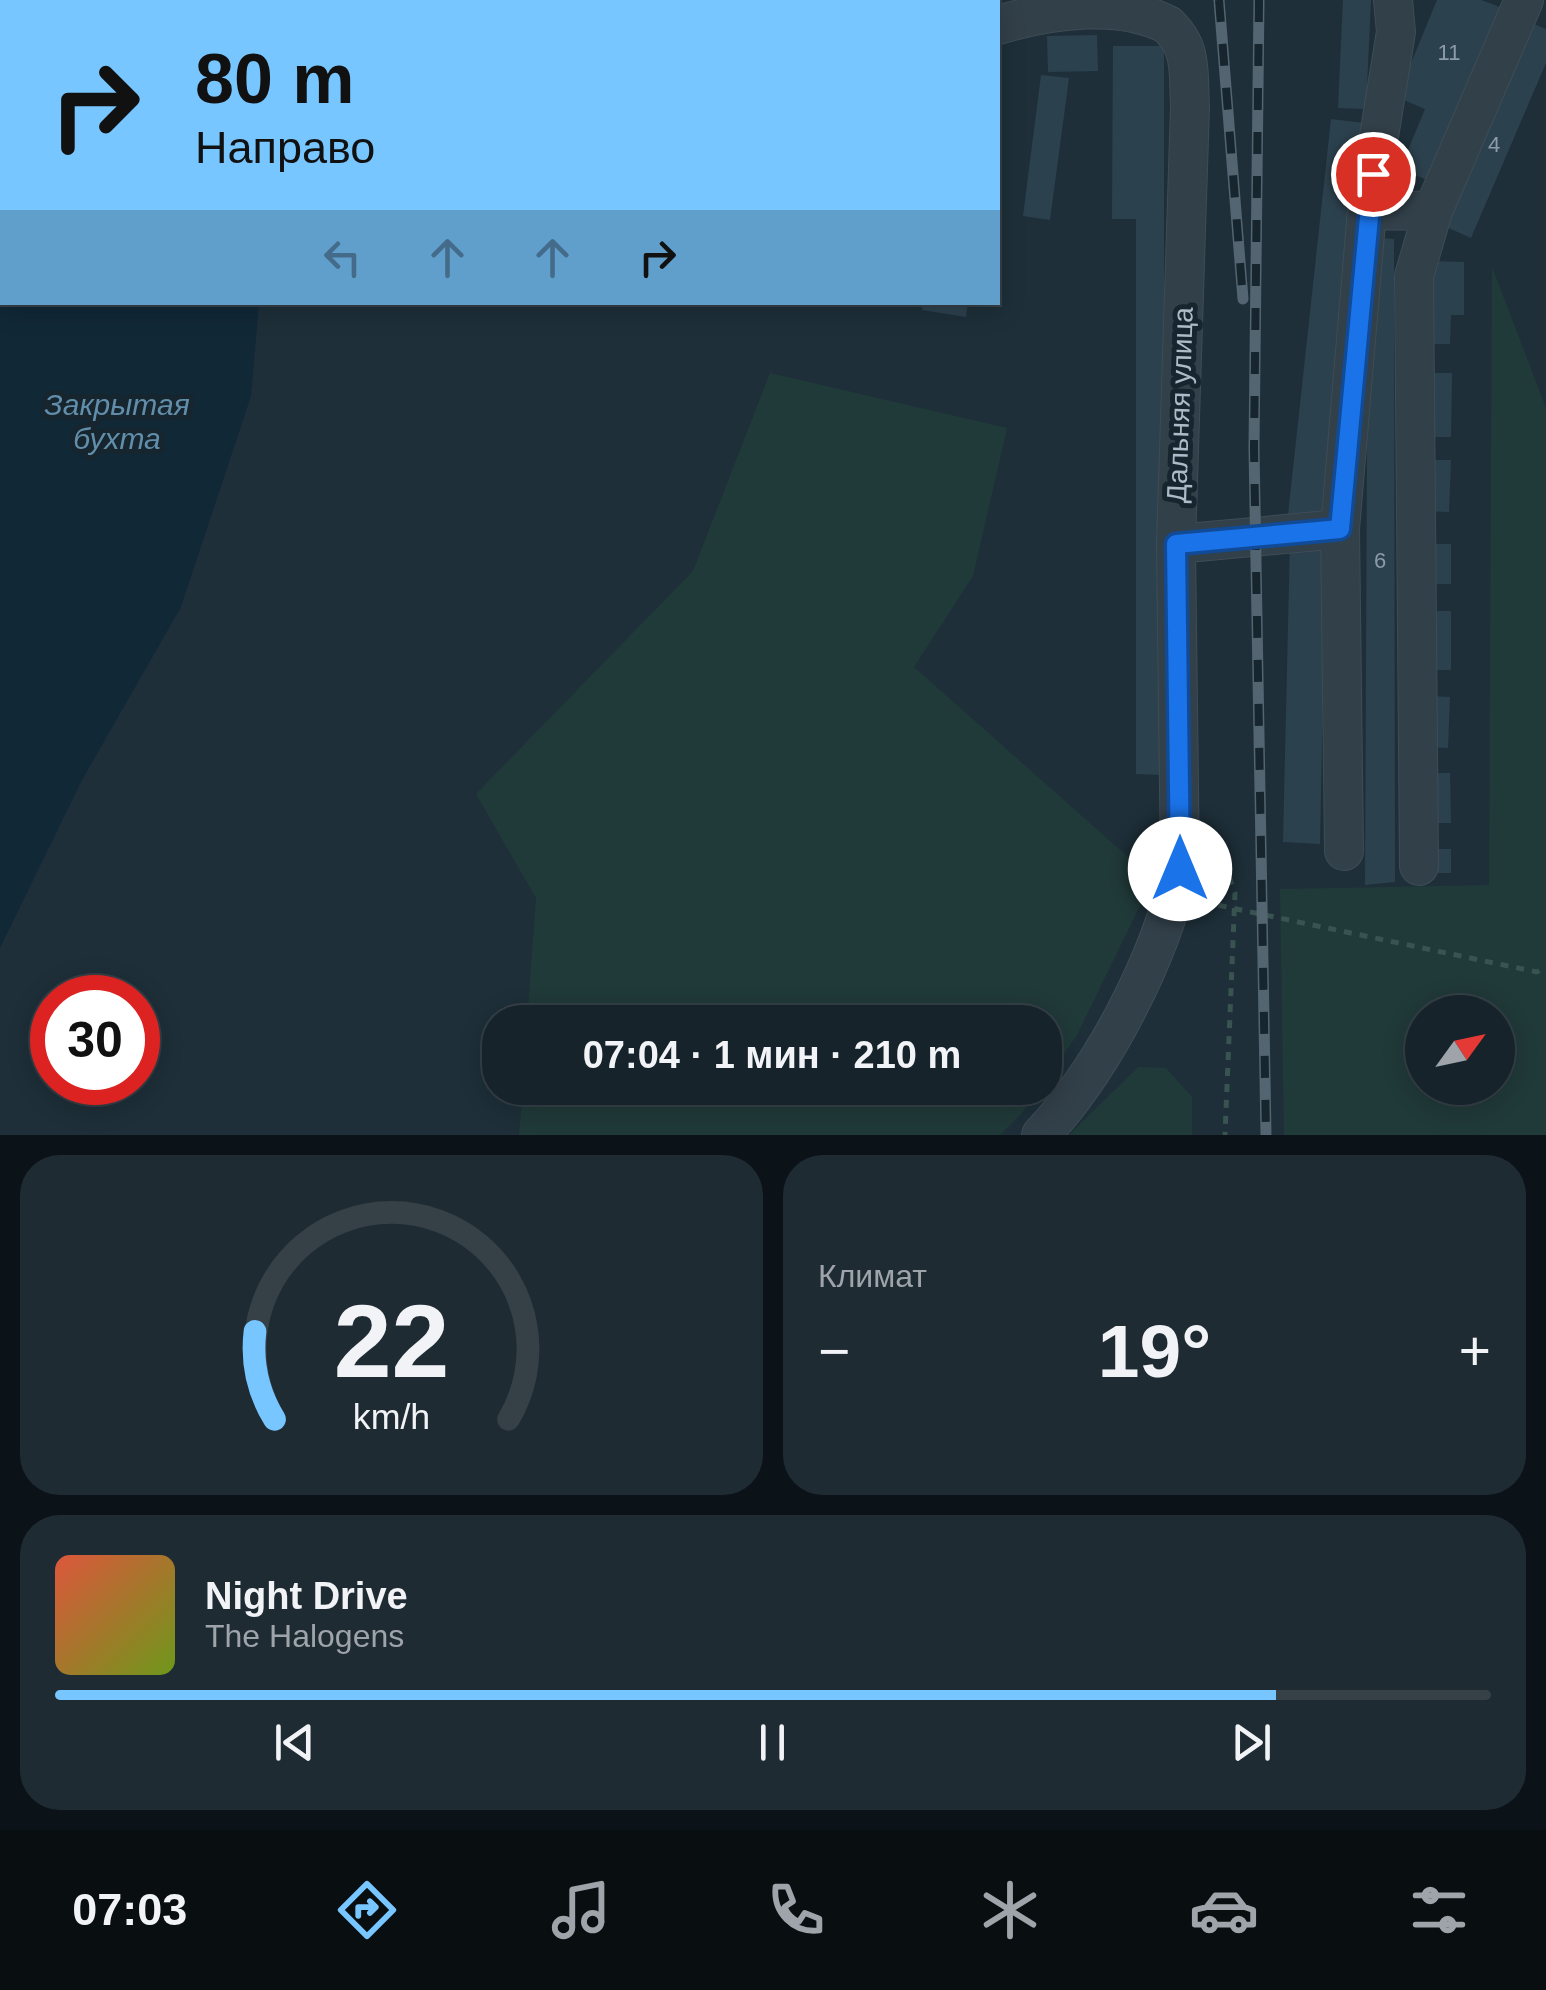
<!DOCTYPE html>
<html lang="ru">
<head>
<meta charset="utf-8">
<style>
  :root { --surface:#16232b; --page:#1f2b33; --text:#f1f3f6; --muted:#9ea4a9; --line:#354047; --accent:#78c6ff }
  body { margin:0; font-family:Arial,sans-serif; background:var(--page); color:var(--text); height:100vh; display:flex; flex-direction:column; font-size:38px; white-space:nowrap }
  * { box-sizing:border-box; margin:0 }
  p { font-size:32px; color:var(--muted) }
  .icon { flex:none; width:55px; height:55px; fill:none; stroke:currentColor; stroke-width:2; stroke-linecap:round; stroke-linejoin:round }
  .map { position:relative; height:1135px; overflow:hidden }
  .details { display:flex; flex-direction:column; gap:20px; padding:20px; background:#0c1318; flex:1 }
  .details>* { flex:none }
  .hud { position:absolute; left:0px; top:0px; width:1000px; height:305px; box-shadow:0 5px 25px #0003,0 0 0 2px var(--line); background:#78c6ff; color:#111; overflow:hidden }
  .needle { width:65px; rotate:57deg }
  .controls { position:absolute; left:1405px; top:995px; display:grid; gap:20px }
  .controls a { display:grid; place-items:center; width:110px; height:110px; border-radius:50%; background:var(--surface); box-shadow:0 5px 25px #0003,0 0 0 2px var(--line); font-size:50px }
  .speed { position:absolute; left:30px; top:975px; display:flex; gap:20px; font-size:50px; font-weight:700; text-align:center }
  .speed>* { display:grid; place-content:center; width:130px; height:130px; border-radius:50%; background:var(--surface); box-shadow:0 5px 25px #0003,0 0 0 2px var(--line); line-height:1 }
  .speed .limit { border:15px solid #d22; background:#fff; color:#111 }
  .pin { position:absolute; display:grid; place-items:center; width:85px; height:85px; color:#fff; margin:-42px; border:5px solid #fff; border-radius:50%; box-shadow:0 2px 10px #0007 }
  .me { position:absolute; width:110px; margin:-55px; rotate:0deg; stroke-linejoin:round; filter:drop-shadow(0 0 8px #0008) }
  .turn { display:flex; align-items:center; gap:35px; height:210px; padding:0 30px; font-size:45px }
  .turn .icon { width:130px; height:130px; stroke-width:2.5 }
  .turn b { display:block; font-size:70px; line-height:85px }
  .lanes { display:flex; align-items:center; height:95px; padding:0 30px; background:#0003; justify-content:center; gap:50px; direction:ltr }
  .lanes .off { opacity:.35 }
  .big { font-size:75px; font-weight:800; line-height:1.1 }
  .details .widget { flex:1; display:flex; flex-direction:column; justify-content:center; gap:15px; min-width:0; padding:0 35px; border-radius:40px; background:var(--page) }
  .details .dial { align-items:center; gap:0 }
  .dial svg { height:260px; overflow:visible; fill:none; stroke:var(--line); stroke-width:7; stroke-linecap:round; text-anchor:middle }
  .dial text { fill:var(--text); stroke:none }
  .song { display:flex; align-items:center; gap:30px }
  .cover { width:120px; height:120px; border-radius:15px; background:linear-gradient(135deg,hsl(10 70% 55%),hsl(80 70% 35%)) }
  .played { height:10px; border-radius:5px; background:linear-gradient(90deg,var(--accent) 85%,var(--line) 85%) }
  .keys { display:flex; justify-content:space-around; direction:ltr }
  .heat { display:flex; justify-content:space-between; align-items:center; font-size:55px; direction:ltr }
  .details .tiles { flex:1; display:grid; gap:20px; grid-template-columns:1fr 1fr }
  .widget:last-child { grid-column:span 2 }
  .trip { position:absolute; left:482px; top:1005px; width:580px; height:100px; border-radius:40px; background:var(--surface); box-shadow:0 5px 25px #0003,0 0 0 2px var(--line); font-weight:800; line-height:100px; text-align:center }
  .dock { display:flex; height:160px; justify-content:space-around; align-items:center; background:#090e11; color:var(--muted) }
  .dock .icon { width:70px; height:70px }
  .dock .active { color:var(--accent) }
  .dock b { font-size:45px; color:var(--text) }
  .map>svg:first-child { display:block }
  .green { fill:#203a39; fill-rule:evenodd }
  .water { fill:#112837 }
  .building { fill:#2c414e }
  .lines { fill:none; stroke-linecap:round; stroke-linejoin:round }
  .minor-casing { stroke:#3e4c56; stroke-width:40 }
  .path { stroke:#385350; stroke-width:5; stroke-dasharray:8 8; stroke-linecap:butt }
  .minor { stroke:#32404a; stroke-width:38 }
  .rail-casing { stroke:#536571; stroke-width:11 }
  .rail { stroke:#17252e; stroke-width:8; stroke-dasharray:22; stroke-linecap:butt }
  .route-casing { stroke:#114b97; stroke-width:25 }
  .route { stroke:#1a73e8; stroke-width:18 }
  .labels { text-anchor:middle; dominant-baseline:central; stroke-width:10; stroke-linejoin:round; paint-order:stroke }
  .number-label { font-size:22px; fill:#8b9ba8 }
  .street-label { font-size:28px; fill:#acbbc7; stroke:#17252e }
  .water-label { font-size:30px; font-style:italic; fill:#618eaa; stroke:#17252e }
</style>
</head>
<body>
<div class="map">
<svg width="1546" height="1135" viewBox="0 0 1546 1135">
  <rect width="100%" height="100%" fill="#1e2f39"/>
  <path class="green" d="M1492 267 1546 408V1135H1284L1280 889 1489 885ZM1422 1012H1498V1088H1422Z
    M770 373 1007 428 973 576 914 667 1153 879 1077 1035 1045 1081V1022H527L536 898 476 794 693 571Z
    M1138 1067 1166 1068 1192 1097V1135H1069Z
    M523 1088H1040L1023 1112 1000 1135H519Z"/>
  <path class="water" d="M0 0H296L2 2V302L259 303 251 396 181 607 82 780 0 948Z"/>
  <path class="building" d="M1343 0H1371L1366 109 1338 108Z
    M1437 0H1481L1500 7 1432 182 1400 169 1425 109 1397 97Z
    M1529 22 1546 29V63L1471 238 1442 225Z
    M1097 35 1098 71 1048 72 1047 36Z
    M1113 46H1164V775L1136 774V219H1112Z
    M1041 75 1069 78 1050 220 1023 216Z
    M1331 119 1364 123 1321 518 1288 515Z
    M1368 237 1394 239 1395 882 1365 885Z
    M1427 261 1464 262V315H1451L1450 344H1426Z
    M923 302H968L966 317 922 310Z
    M1428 373H1452L1451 437H1427Z
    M1427 460H1451L1449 512 1425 511Z
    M1290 541 1326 542 1320 844 1283 842Z
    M1427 544H1451V584H1427Z
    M1426 611H1451V670H1426Z
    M1426 696 1450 697 1448 748 1424 747Z
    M1426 773H1450L1451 823H1426Z
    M1425 849H1451V873H1425Z"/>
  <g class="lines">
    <defs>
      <path id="minor" d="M589 0 591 2
        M511 2 513 0
        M998 25C1053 9 1120 0 1168 25 1178 35 1185 45 1187 59 1190 74 1189 91 1190 106L1176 544 1180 869C1160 958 1104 1068 1041 1135
        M1367 210 1396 32 1393 0
        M1176 544 1340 529
        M1344 851 1340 529 1367 210 1433 211
        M1419 866 1414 276 1433 211 1524 0"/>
    </defs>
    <use href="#minor" class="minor-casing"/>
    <path class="path" d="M1213 832 1235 893 1225 1135
      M1203 902 1537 972 1546 966"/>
    <use href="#minor" class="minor"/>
    <defs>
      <path id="rail" d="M1219 0 1243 299
        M1259 0 1254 448 1266 1135"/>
    </defs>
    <use href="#rail" class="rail-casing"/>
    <use href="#rail" class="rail"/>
  </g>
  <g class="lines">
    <defs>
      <path id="route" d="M1180 869 1176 544 1340 529 1373 174"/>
    </defs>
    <use href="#route" class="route-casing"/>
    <use href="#route" class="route"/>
  </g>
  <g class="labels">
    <g class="number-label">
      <text x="1449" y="52">11</text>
      <text x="1494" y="144">4</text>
      <text x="1380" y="560">6</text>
    </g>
    <g class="street-label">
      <text transform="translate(1180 405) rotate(-88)">Дальняя улица</text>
    </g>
    <g class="water-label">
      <text x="117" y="404">Закрытая<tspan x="117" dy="34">бухта</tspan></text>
    </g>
  </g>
</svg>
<div class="controls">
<a><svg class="needle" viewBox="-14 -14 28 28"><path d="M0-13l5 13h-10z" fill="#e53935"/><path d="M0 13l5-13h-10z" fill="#9ea4a9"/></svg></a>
</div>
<div class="speed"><div class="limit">30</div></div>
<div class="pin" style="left:1373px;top:174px;background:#d93025"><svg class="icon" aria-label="arrive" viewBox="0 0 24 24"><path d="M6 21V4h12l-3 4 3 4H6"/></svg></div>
<svg class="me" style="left:1180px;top:869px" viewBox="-20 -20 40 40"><circle r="19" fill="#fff"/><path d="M0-13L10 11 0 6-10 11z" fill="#1a73e8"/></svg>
<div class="trip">07:04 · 1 мин · 210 m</div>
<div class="hud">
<div class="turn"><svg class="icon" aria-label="right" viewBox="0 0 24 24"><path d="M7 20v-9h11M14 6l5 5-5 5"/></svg><div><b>80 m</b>Направо</div></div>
<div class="lanes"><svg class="icon off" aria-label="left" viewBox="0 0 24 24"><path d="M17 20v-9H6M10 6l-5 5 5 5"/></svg><svg class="icon off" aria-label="ahead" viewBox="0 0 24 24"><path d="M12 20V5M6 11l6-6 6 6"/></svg><svg class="icon off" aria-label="ahead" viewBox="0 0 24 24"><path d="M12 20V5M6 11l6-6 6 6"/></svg><svg class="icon" aria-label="right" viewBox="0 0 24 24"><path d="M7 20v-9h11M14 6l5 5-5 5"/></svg></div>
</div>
</div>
<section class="details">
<div class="tiles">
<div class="widget dial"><svg viewBox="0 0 100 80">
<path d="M14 69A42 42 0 1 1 86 69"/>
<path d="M14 69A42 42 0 0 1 8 42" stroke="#78c6ff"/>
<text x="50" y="56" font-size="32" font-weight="700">22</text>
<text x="50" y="72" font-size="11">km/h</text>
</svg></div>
<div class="widget"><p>Климат</p>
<div class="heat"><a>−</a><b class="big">19°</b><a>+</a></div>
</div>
<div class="widget">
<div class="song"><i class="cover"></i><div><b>Night Drive</b><p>The Halogens</p></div></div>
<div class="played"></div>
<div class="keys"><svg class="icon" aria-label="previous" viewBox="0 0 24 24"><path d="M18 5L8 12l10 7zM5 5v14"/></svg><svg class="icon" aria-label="pause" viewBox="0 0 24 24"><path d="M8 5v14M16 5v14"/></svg><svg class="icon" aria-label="next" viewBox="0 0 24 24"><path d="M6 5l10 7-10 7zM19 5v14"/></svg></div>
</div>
</div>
</section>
<nav class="dock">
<b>07:03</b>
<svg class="icon active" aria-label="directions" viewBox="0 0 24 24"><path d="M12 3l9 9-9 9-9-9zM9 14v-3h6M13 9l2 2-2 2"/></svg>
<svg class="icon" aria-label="music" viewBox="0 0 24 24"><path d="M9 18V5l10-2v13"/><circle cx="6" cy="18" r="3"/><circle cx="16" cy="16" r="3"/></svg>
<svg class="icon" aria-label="phone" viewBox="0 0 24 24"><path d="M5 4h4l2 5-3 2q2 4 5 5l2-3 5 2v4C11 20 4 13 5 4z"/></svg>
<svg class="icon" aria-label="climate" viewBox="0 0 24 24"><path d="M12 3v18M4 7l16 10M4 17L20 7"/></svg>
<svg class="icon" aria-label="car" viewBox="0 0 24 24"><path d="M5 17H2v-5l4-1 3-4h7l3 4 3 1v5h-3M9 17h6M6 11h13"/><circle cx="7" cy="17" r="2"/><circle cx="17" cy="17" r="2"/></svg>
<svg class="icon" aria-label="filters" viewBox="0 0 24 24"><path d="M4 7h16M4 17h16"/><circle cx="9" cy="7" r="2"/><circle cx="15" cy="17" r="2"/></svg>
</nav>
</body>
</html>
